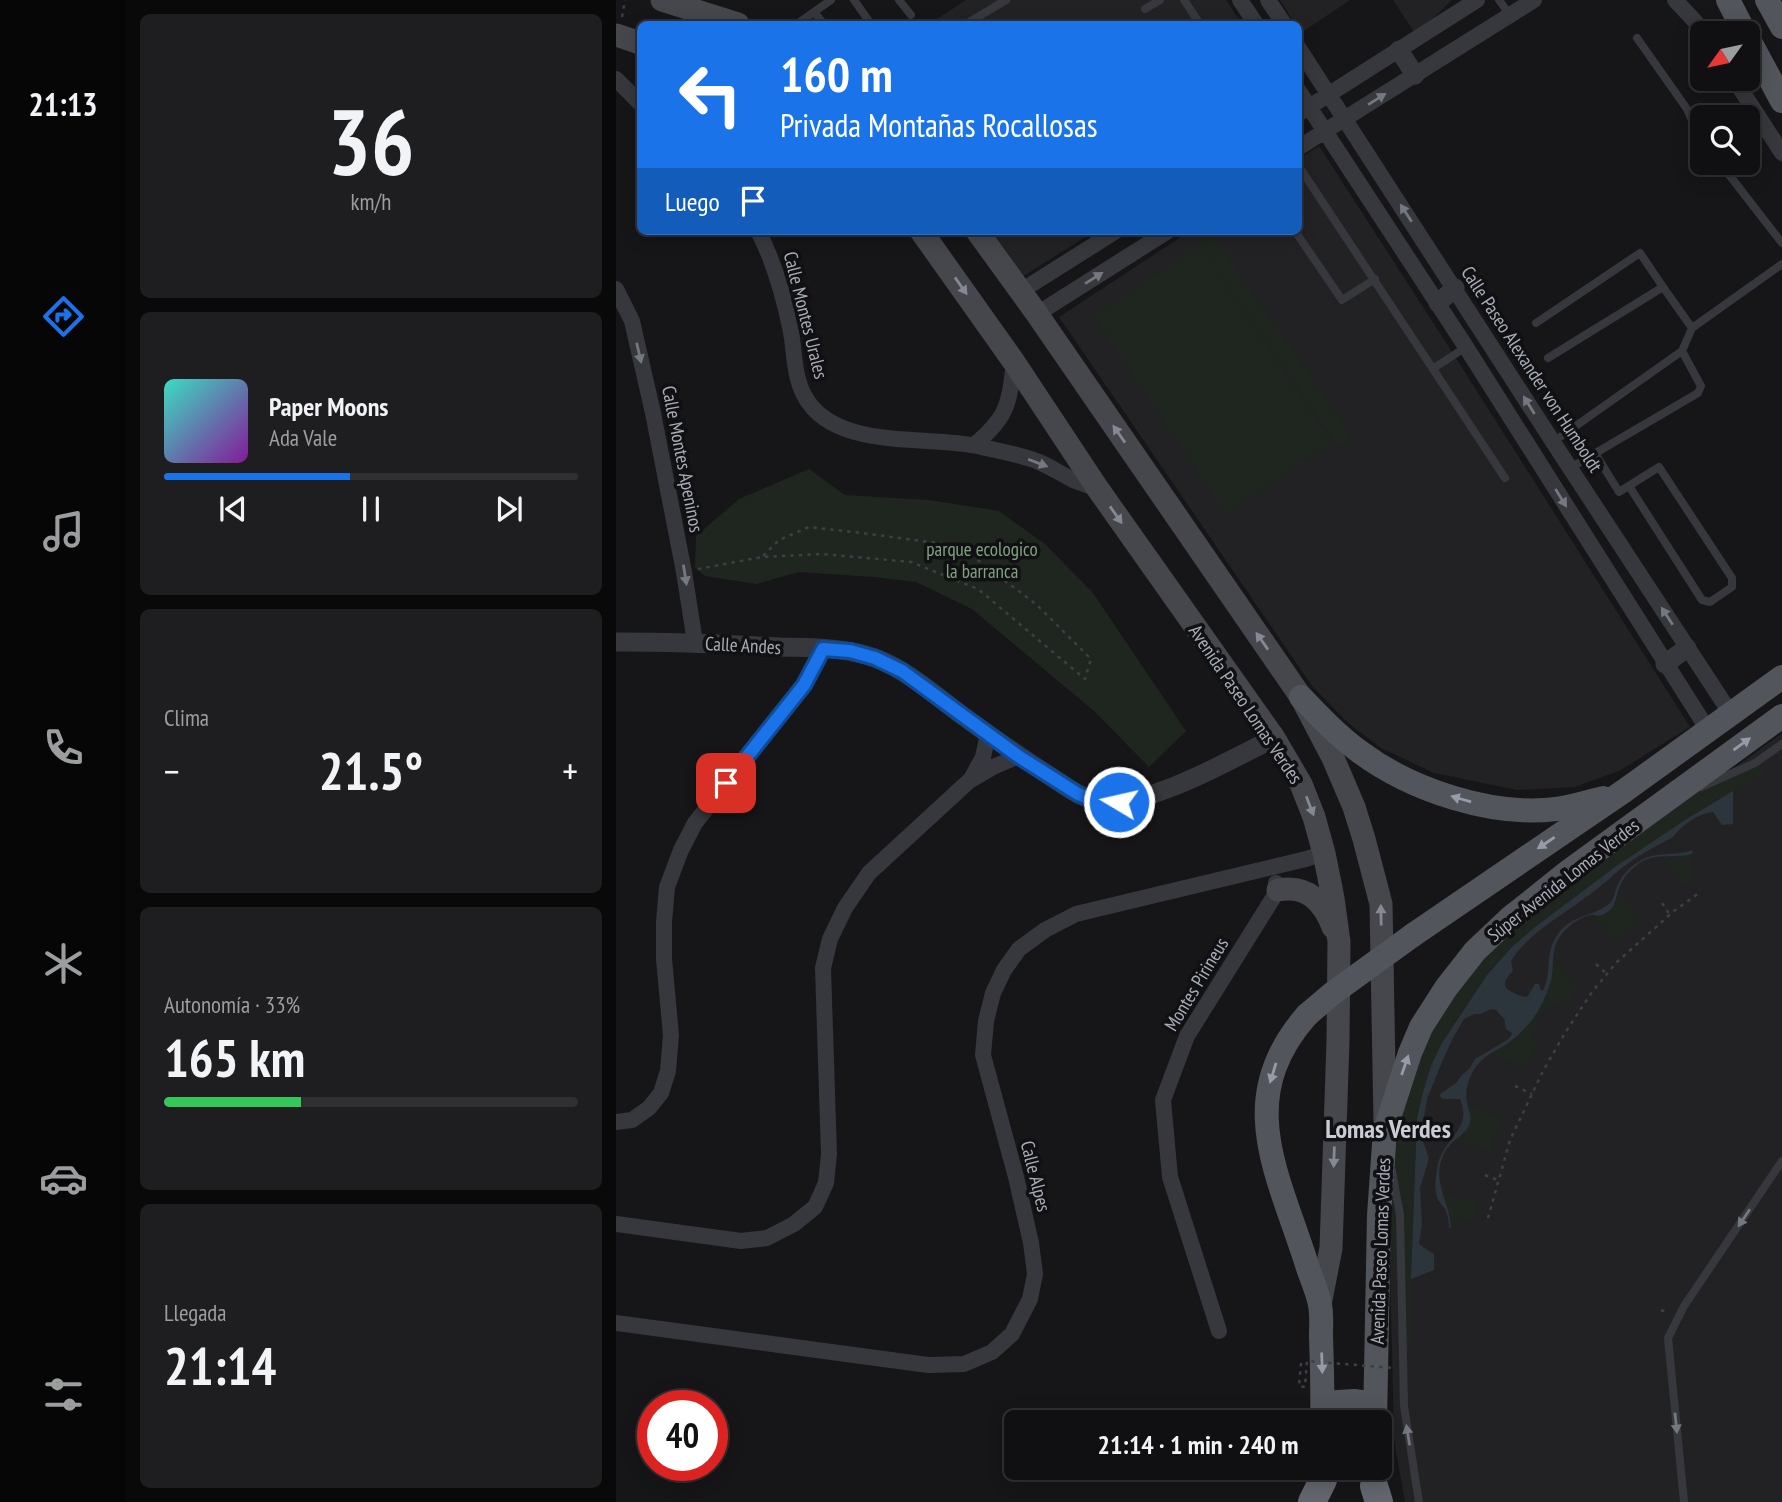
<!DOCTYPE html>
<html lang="es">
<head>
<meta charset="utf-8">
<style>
  :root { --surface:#101012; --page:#1e1e20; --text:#f1f3f6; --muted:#9c9d9f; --line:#303032; --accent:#1a73e8 }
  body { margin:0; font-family:"PT Sans Narrow",sans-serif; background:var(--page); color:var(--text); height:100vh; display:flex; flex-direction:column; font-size:26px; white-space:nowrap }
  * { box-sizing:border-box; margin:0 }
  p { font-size:23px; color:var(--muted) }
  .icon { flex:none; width:38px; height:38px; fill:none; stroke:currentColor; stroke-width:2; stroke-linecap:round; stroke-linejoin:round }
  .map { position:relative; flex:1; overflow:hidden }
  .sheet { display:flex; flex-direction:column; gap:14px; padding:14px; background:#09090a; width:490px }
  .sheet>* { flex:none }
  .guide { position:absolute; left:21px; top:21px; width:665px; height:214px; border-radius:10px; box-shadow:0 4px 18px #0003,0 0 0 2px var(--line); background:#1a73e8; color:#fff; overflow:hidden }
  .needle { width:46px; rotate:237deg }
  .buttons { position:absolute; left:1074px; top:21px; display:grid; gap:14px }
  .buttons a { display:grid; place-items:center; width:70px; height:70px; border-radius:10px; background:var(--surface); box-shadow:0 4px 18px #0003,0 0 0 2px var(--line); font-size:35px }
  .speed { position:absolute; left:21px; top:1390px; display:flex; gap:14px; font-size:35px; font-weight:700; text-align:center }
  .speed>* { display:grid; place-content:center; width:91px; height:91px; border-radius:50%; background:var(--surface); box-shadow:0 4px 18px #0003,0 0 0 2px var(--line); line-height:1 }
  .speed .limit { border:10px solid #d22; background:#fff; color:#111 }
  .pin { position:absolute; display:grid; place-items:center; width:60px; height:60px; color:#fff; margin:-30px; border-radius:14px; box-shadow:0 4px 10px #0006 }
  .me { position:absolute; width:77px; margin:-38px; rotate:279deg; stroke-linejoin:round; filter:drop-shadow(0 0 5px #0008) }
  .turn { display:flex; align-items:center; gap:24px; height:147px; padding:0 28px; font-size:32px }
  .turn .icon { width:91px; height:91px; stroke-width:2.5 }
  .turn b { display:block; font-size:49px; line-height:60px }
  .then { display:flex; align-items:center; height:66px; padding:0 28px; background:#0003; gap:14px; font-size:26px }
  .big { font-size:52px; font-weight:700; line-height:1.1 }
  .sheet .card { flex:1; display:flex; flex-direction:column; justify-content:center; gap:10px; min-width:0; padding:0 24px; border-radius:10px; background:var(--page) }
  .sheet .dial { align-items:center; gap:0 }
  .dial b { font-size:91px; line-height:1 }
  .song { display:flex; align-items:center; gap:21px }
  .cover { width:84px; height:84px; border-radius:10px; background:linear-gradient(135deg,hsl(170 70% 55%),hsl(290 70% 35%)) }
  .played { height:7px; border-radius:4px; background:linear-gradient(90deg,var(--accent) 45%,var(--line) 45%) }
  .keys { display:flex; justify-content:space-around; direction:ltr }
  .heat { display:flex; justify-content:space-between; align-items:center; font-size:38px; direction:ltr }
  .charge { height:10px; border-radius:5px; background:linear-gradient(90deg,#34c759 33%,var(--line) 0) }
  .trip { position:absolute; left:388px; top:1410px; width:388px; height:70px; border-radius:10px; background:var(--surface); box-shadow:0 4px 18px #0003,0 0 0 2px var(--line); font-weight:700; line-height:70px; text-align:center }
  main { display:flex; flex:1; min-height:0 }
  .tab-bar { display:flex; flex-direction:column; width:126px; justify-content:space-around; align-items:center; background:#060607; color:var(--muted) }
  .tab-bar .icon { width:49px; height:49px }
  .tab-bar .current { color:var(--accent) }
  .tab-bar b { font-size:32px; color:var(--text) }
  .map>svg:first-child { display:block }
  .built { fill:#222225 }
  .green { fill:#1e261f }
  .water { fill:#2c353c }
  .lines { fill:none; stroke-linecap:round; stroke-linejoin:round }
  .path { stroke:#3d3f44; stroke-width:2.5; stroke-dasharray:3.5 5; stroke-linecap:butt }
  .service { stroke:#37383d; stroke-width:8 }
  .minor { stroke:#37383d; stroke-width:16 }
  .tertiary { stroke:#37383d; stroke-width:19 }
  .secondary { stroke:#45474d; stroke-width:23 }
  .primary { stroke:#53555c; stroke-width:24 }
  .motorway { stroke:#63666e; stroke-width:28 }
  .path-bridge { stroke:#3d3f44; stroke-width:2.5; stroke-dasharray:3.5 5; stroke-linecap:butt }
  .primary-bridge { stroke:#53555c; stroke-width:24 }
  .oneway { fill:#757881 }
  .oneway2 { fill:#858993 }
  .oneway3 { fill:#979ba6 }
  .route-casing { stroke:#114b97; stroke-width:18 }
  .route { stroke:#1a73e8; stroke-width:12 }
  .labels { text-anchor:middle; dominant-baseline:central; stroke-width:7; stroke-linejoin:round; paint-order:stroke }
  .street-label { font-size:19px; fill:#a8adb8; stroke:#111113 }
  .park-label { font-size:19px; fill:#7fa381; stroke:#111113 }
  .district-label { font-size:26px; font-weight:bold; fill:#c9ccd4; stroke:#111113 }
</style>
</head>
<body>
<main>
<nav class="tab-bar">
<b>21:13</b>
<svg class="icon current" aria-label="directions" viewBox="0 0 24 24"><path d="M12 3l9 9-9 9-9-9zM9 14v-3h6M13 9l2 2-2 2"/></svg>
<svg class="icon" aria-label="music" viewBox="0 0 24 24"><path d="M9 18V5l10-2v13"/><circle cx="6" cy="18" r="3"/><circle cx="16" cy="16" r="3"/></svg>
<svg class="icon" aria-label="phone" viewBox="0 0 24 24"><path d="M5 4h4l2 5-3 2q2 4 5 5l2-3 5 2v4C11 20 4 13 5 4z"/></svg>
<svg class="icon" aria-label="climate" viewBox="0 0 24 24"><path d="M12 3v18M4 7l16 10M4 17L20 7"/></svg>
<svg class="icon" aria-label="car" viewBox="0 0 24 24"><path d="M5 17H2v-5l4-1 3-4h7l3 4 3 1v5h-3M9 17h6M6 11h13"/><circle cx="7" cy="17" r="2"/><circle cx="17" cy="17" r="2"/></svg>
<svg class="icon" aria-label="filters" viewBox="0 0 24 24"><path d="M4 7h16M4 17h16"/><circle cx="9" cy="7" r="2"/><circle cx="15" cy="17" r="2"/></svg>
</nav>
<section class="sheet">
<div class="card dial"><b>36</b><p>km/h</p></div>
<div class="card">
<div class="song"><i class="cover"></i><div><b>Paper Moons</b><p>Ada Vale</p></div></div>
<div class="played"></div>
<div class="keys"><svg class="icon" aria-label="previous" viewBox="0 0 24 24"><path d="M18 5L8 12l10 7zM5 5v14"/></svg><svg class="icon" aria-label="pause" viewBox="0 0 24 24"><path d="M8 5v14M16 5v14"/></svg><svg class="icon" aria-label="next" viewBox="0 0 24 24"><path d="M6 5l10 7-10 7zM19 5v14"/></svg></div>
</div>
<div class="card"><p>Clima</p>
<div class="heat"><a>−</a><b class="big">21.5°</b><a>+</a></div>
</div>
<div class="card"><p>Autonomía · 33%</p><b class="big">165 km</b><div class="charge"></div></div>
<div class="card"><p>Llegada</p><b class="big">21:14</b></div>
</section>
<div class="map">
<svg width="1166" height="1502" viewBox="0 0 1166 1502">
  <rect width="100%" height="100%" fill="#161618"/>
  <path class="built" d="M350 0H610L626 24H313Z
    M664 0H734L685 33 683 29 682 24H679Z
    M777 0H836L800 35Z
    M703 146 838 355 1074 727 1003 771 959 787 901 790 818 773 765 748 731 722 696 686 443 317 574 231H682L683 159Z
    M374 231H479L406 277Z
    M1166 733V1502H789L778 1440 773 1222 840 989 1067 799 1128 761Z"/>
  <path class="green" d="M598 236 736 436 722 446 589 253 716 443 610 515 477 315Z
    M193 469 229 495 313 500 383 511 429 544 477 593 570 731 533 767 478 711 356 609 300 582 258 577 183 572 140 584 89 576 79 568 80 536 123 499Z
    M1141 765 1150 774C1104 797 1061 825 1018 854 996 869 975 885 953 901 924 923 893 946 870 975 864 984 859 994 853 1002 825 1041 810 1071 801 1118L795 1279V1349H789L773 1222V1133L810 1041 840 989 898 923 1067 799Z
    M1076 854 1074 864 1076 881 1068 886 1046 857H1061Z
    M1003 891 1025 919 1001 942 975 915C992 919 1000 905 1003 891Z
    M936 957 963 983 953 1002C925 1002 914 1024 920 1049L907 1069 873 1053 897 1039 918 1017 922 1010 937 966Z
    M851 1103 885 1119 876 1150 838 1141 849 1132 854 1110Z
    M826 1194 862 1203 859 1218 852 1219 835 1227 834 1216Z"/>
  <path class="water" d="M1117 791V824L1106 825 1097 812C1082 814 1067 824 1057 837 1042 845 1025 854 1011 864 998 874 986 886 973 895 948 914 911 934 895 961L897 971C880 987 893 992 909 997L912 996 919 984H923L925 991 928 989C936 970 929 954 940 937 954 914 976 918 994 903 998 899 998 895 1000 889 1005 875 1016 864 1029 858 1044 852 1062 856 1077 850L1076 854C1062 858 1042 854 1029 860 1019 865 1008 875 1004 886 999 896 1001 907 990 913 984 917 981 915 975 915 962 917 947 930 942 940 935 952 938 964 936 976 933 988 928 1001 922 1011 914 1024 902 1037 889 1045 880 1051 871 1054 863 1063 854 1073 848 1089 851 1102 852 1109 856 1115 854 1123 850 1135 837 1139 830 1150 813 1179 833 1198 835 1227L833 1228C833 1223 832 1216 830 1211 828 1206 823 1203 821 1197 818 1187 820 1174 822 1164 828 1138 857 1129 844 1099H828L825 1098 824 1094 840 1083 846 1075 854 1068 859 1059 891 1040 895 1036 896 1033 890 1029 888 1019 880 1010 876 1009 864 1014H858L848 1019 837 1038 826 1062 811 1099 805 1135 812 1156V1162L804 1188 806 1225 803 1243 805 1246 818 1254V1270L795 1279 801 1118 806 1095 815 1066 826 1043 871 975 896 947 919 927 999 867 1069 820Z"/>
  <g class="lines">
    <path class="path" d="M6 17 9 0
      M82 569 146 557 205 554 295 562 362 589 469 679 475 659 421 605 343 546 246 533 193 527 163 540 146 557
      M1046 903 1054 915
      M980 964 991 974
      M899 1086 916 1094
      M869 1175 882 1180
      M872 1218 894 1140 927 1071 949 1033 976 992 1001 962 1058 911 1083 893
      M1045 1310 1052 1313"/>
    <path class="service" d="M238 0 255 24
      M283 0 295 15
      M568 0 584 24
      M883 0 894 15
      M529 9 544 0
      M198 12 208 24
      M181 24 215 0
      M350 24 390 0
      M1021 38 1071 109 1082 134 1087 140
      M1104 163 1166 243
      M682 165 889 478
      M679 231 726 300 759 279
      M920 323 1024 253 1047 287
      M1066 351 1076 328 1166 264
      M932 358 1047 287 1076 328
      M818 368 850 347
      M937 442 1066 351 1085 386 1082 393 954 468
      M979 453 1003 492 1043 467 1116 578V587L1094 602 1086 600 1013 486
      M1085 787 1139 763 1166 744
      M776 1171 784 1215 788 1406 803 1502
      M1068 1502 1052 1338 1068 1306 1166 1161"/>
    <path class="minor" d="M624 0 640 24
      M652 0 668 24
      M1059 0 1075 17 1089 33
      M682 47 937 442 1115 714
      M0 79 24 103
      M1118 79 1166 153
      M682 90 850 347 1092 730
      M682 114 861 0
      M682 148 918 0
      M142 231C158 261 167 294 174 327 179 350 177 374 188 395 217 451 310 435 361 446 380 450 406 455 423 462 435 467 445 474 457 480 465 483 473 486 482 489
      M0 289 16 321 37 413 68 572 79 642
      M405 291 500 231
      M421 314 552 231
      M358 445C392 417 393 404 398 362
      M355 779 367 757 372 734
      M0 1122 16 1120 33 1108 45 1093 52 1071 55 1035 48 959V922L51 887 65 850 79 823 188 685 207 649
      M0 1224 125 1241 151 1238 178 1224 199 1207 210 1183 213 1154 207 968 214 939 229 908 253 873 353 781 377 767 403 756
      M0 1323 312 1365 348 1364 376 1352 396 1334 414 1299 419 1274 415 1243 400 1177 367 1055 370 1021 377 993 388 970 403 949 429 930 460 914 690 859 708 853
      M603 1331 554 1177 547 1100 571 1036 662 890 660 883"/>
    <path class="tertiary" d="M783 50 799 75
      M822 303 839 288
      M0 642C55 642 109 644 164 647 195 648 229 647 259 658 291 670 319 695 347 716 376 737 404 757 434 776 449 786 463 797 481 801 526 811 616 759 658 738
      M1049 664 1071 648"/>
    <path class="secondary" d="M46 0 122 24
      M0 35 24 43
      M305 231 398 362 482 489 658 738 685 784 698 817 708 853 717 898 723 942 722 1041 715 1248 704 1305
      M361 231 421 314 685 697 717 758 738 807 748 839 765 904 769 1123
      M662 890C691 885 707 901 717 927"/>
    <path class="primary" d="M1112 0 1129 33
      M1151 0 1166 27
      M1132 38 1166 101
      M685 697C703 716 722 736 744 752 795 790 876 817 940 809 956 807 972 802 987 798
      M797 935 1008 791 1166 677
      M691 1015C617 1099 662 1173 691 1265 695 1278 702 1292 704 1305 706 1315 705 1327 705 1337 706 1366 707 1394 706 1423
      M707 1403 738 1401 759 1404
      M759 1423 763 1215 769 1130 794 1053 805 1027 830 988 859 951 894 918 953 871 1166 716
      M758 1486V1468"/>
    <path class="motorway" d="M758 1486 763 1502
      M696 1502 707 1480"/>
    <path class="path-bridge" d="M685 1363 683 1386 689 1387 691 1361 777 1368"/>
    <path class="primary-bridge" d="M691 1015 717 993 797 935"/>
  </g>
  <defs><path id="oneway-solid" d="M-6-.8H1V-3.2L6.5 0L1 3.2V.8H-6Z" transform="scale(1.75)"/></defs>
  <g class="oneway">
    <use href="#oneway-solid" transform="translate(761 99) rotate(-32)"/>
    <use href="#oneway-solid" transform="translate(790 213) rotate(-123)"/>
    <use href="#oneway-solid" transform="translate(478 278) rotate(-32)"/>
    <use href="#oneway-solid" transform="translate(23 353) rotate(77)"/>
    <use href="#oneway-solid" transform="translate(913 405) rotate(-122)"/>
    <use href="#oneway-solid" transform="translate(422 463) rotate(21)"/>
    <use href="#oneway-solid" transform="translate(945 498) rotate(58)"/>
    <use href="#oneway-solid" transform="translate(69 575) rotate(81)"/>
    <use href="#oneway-solid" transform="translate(1051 616) rotate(-123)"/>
    <use href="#oneway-solid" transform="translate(1128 1218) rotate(124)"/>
    <use href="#oneway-solid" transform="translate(1060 1423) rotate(84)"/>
    <use href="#oneway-solid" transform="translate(792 1435) rotate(-99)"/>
  </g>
  <g class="oneway2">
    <use href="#oneway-solid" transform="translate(345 286) rotate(55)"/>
    <use href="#oneway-solid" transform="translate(503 434) rotate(-125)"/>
    <use href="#oneway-solid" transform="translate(500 515) rotate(55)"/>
    <use href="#oneway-solid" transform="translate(646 641) rotate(-125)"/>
    <use href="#oneway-solid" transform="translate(694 806) rotate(69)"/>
    <use href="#oneway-solid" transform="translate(765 915) rotate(-91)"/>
    <use href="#oneway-solid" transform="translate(718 1157) rotate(92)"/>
  </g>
  <g class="oneway3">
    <use href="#oneway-solid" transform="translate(1126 744) rotate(-36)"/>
    <use href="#oneway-solid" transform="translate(845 799) rotate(-164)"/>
    <use href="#oneway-solid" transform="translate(930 843) rotate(146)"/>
    <use href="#oneway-solid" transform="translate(789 1065) rotate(-71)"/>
    <use href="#oneway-solid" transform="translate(657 1073) rotate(107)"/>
    <use href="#oneway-solid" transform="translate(706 1363) rotate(88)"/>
  </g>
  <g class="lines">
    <defs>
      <path id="route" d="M110 783 188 685 207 649 234 651 259 658 286 671 402 756 462 794 482 802H503"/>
    </defs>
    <use href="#route" class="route-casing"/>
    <use href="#route" class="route"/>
  </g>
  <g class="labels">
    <g class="street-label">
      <text transform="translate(190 315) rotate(76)">Calle Montes Urales</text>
      <text transform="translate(916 369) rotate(57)">Calle Paseo Alexander von Humboldt</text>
      <text transform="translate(67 459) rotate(79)">Calle Montes Apeninos</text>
      <text transform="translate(127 645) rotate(3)">Calle Andes</text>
      <text transform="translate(630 704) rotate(56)">Avenida Paseo Lomas Verdes</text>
      <text transform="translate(947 880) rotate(-38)">Súper Avenida Lomas Verdes</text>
      <text transform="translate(580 984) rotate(-59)">Montes Pirineus</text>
      <text transform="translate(420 1176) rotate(76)">Calle Alpes</text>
      <text transform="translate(764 1251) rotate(-88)">Avenida Paseo Lomas Verdes</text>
    </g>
    <g class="park-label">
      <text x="366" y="549">parque ecologico<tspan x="366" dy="22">la barranca</tspan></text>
    </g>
    <g class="district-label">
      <text x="772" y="1128">Lomas Verdes</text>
    </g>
  </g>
</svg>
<div class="buttons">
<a><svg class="needle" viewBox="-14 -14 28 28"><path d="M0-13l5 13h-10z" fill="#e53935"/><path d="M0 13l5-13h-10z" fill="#9c9d9f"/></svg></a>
<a><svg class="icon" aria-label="search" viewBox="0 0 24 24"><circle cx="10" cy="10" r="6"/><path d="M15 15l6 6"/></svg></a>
</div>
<div class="speed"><div class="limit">40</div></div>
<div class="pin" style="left:110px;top:783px;background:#d93025"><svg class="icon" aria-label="arrive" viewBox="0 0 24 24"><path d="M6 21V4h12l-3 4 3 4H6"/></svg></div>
<svg class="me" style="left:503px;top:802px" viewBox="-20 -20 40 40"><circle r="17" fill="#1a73e8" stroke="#fff" stroke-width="3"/><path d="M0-11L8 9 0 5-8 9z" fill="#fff"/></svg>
<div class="trip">21:14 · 1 min · 240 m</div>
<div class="guide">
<div class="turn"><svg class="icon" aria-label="left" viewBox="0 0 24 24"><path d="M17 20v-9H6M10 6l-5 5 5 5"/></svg><div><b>160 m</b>Privada Montañas Rocallosas</div></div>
<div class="then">Luego<svg class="icon" aria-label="arrive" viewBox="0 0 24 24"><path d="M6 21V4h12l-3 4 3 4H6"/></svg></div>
</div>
</div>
</main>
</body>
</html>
